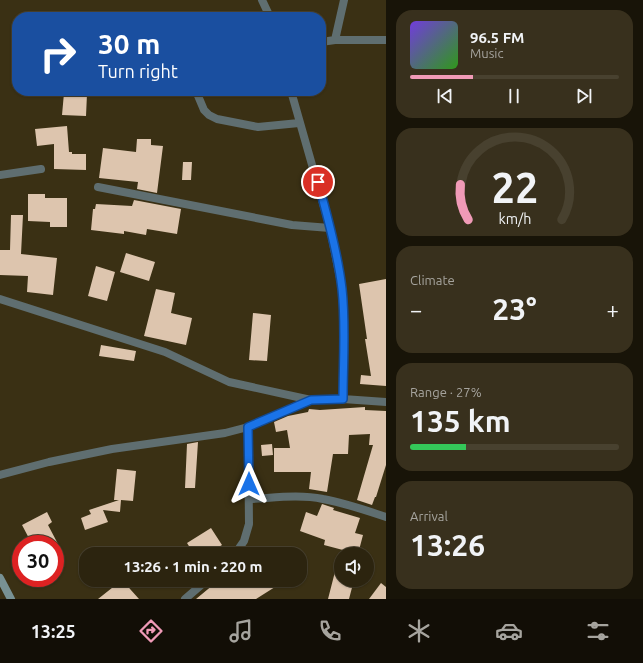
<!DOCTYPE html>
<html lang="en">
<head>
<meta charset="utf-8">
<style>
  :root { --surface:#2c240f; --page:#38301d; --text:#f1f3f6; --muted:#a6a49e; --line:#48412f; --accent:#f09ab7 }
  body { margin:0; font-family:Ubuntu,sans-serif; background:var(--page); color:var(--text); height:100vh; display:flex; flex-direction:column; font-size:15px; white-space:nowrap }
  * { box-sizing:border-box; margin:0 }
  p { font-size:13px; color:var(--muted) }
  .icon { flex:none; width:22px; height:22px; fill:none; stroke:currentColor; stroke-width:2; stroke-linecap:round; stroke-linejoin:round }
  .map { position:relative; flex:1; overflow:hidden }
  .panel { display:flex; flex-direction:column; gap:10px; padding:10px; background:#181408; width:257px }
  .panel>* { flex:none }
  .banner { position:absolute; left:12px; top:12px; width:314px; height:84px; border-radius:16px; box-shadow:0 1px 3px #0004,0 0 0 1px var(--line); background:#1a4fa0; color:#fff; overflow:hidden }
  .fabs { position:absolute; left:334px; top:547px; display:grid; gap:8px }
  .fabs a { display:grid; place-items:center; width:40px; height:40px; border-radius:50%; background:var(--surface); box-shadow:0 1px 3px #0004,0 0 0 1px var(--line); font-size:20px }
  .speed { position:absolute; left:12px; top:535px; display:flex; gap:8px; font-size:20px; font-weight:700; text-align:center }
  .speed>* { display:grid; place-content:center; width:52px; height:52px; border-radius:50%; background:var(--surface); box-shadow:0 1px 3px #0004,0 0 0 1px var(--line); line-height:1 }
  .speed .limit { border:6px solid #d22; background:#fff; color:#111 }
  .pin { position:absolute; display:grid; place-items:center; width:34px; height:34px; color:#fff; margin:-17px; border:2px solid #fff; border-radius:50%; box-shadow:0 1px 4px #0007 }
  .me { position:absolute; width:44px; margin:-22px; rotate:0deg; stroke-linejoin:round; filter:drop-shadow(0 0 3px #0008) }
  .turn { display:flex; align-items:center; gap:14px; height:84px; padding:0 20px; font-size:18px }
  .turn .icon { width:52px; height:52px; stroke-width:2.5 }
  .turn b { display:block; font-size:28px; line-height:34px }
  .big { font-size:30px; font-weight:700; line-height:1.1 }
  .panel .tile { flex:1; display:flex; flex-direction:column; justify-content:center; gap:6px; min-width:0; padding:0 14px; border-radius:16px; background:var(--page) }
  .panel .dial { align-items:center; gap:0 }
  .dial svg { height:104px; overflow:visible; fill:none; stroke:var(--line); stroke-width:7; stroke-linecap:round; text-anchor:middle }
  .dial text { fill:var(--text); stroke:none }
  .song { display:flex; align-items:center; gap:12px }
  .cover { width:48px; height:48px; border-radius:6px; background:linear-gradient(135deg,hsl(260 70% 55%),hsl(110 70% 35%)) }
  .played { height:4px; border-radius:2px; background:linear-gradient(90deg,var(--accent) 30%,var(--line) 30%) }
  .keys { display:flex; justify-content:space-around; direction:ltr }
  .heat { display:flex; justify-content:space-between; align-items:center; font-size:22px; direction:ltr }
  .charge { height:6px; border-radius:3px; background:linear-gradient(90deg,#34c759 27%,var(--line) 0) }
  .trip { position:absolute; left:79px; top:547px; width:228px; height:40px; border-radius:16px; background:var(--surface); box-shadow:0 1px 3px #0004,0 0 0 1px var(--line); font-weight:700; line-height:40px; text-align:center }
  .tabs { display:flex; height:64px; justify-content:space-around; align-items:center; background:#120e06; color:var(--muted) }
  .tabs .icon { width:28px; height:28px }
  .tabs .active { color:var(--accent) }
  .tabs b { font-size:18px; color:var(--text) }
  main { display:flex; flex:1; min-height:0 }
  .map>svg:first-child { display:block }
  .building { fill:#ddc5ae }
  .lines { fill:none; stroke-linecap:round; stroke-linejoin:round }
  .street { stroke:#5f6e70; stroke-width:8 }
  .secondary { stroke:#789193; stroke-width:8 }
  .route-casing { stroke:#114b97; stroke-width:10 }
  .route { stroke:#1a73e8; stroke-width:7 }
</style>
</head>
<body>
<main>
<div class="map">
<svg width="386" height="599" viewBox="0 0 386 599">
  <rect width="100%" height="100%" fill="#3a3014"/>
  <path class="building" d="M64 93 87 94 86 116 62 115Z
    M67 126 69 152H72V154H86V170L54 169V144L37 146 35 129Z
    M137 139H151V145L163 146 157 193 137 189 138 182 99 178 103 148 136 152Z
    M183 162H192L191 180H182Z
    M28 194H45V198H67V227H50V222L28 221Z
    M134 200 181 209 177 234 147 229 146 235 124 231V234L91 230 93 209H95L96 204 132 206Z
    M11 215H23L21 254 57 258 53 295 27 292 28 276 0 275V250H10Z
    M126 253 155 262 149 281 120 272Z
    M96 266 115 272 107 301 88 296Z
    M386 279V386L360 384 361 375 371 376 365 339H367L359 284Z
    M156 289 175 293 171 313 192 318 186 345 144 336Z
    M253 313 271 315 267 361 249 360Z
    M101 345 136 351 134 361 99 356Z
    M365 407V410L386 411V465L376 497H375L372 505 357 500 373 445H369L370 434 349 435 348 454H333L327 492 309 489 311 472H274V448H290L287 430 276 432 274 422 288 416 308 412 309 409 320 410Z
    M198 442 195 488H185L187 444Z
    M272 444 273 455 262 456 261 445Z
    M117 469 136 471 133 501 121 500 120 512 103 510 108 522 85 530 81 518 91 514 89 510 119 500H114Z
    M322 504 334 508 333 510 360 518 355 533 363 535 358 554 324 545 325 540 300 531 306 512 317 516Z
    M47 512 52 522 48 525 58 544H32L22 525Z
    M211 528 222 545 207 554H194L187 543Z
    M338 560H341V580H354L349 599H328Z
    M122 580 139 599H98Z
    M219 580H271L275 587 256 599H196Z
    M381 583 386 587V599H369Z"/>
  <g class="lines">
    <path class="street" d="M262 0 270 17
      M335 40 344 0
      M321 42 335 40H386
      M196 91 204 110 209 115 217 119 258 127 299 123
      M291 91 330 228 342 288 344 323 343 399
      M0 175 41 169
      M98 187 292 225 330 228
      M0 299 165 352 229 382 311 400
      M0 475 49 462 112 449 225 433 248 427 311 400 343 399 386 402
      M249 499C273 498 299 494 323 499 345 503 365 510 386 517
      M235 554 244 541 249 524 248 427
      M185 599 207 580"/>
    <path class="secondary" d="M0 578 11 599"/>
  </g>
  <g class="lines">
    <defs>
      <path id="route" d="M249 484 248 427 311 400 343 399C343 363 346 325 342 289 338 255 327 215 318 182"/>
    </defs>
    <use href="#route" class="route-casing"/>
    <use href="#route" class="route"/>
  </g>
</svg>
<div class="fabs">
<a><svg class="icon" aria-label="sound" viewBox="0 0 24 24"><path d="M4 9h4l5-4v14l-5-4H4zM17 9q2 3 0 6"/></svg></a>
</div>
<div class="speed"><div class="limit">30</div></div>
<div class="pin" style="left:318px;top:182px;background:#d93025"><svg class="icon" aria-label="arrive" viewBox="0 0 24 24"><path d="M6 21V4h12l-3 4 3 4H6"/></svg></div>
<svg class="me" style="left:249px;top:484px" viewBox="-20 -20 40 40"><path d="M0-17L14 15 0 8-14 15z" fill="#1a73e8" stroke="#fff" stroke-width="4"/></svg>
<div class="trip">13:26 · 1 min · 220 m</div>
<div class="banner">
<div class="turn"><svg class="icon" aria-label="right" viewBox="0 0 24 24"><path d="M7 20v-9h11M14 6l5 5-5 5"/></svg><div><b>30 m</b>Turn right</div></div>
</div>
</div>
<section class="panel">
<div class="tile">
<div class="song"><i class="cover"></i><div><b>96.5 FM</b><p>Music</p></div></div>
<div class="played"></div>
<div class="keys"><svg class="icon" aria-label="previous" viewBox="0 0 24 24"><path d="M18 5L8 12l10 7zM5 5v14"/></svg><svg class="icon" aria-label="pause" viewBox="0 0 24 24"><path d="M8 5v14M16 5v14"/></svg><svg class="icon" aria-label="next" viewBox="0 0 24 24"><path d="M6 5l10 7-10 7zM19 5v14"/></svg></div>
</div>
<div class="tile dial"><svg viewBox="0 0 100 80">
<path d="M14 69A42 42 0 1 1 86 69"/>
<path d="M14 69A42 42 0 0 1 8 42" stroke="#f09ab7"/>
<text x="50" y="56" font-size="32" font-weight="700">22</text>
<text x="50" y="72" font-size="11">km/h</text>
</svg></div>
<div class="tile"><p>Climate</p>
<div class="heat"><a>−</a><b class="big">23°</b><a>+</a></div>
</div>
<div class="tile"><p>Range · 27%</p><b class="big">135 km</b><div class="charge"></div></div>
<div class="tile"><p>Arrival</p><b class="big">13:26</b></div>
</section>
</main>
<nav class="tabs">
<b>13:25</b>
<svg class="icon active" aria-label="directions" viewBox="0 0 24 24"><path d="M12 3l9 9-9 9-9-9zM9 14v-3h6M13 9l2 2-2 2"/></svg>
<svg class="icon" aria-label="music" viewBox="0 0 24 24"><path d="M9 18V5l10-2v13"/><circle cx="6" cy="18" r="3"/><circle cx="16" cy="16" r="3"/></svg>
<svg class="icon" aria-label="phone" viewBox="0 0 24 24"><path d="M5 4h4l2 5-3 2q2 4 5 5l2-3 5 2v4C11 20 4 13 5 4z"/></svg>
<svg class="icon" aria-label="climate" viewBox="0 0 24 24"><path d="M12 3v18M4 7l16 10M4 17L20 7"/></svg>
<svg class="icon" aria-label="car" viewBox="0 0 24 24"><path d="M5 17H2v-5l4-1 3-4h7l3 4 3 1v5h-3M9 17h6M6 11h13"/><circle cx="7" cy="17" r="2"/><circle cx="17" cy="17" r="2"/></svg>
<svg class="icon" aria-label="filters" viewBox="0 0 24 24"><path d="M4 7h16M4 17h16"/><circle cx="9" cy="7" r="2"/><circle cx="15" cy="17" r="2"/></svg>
</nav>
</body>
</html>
